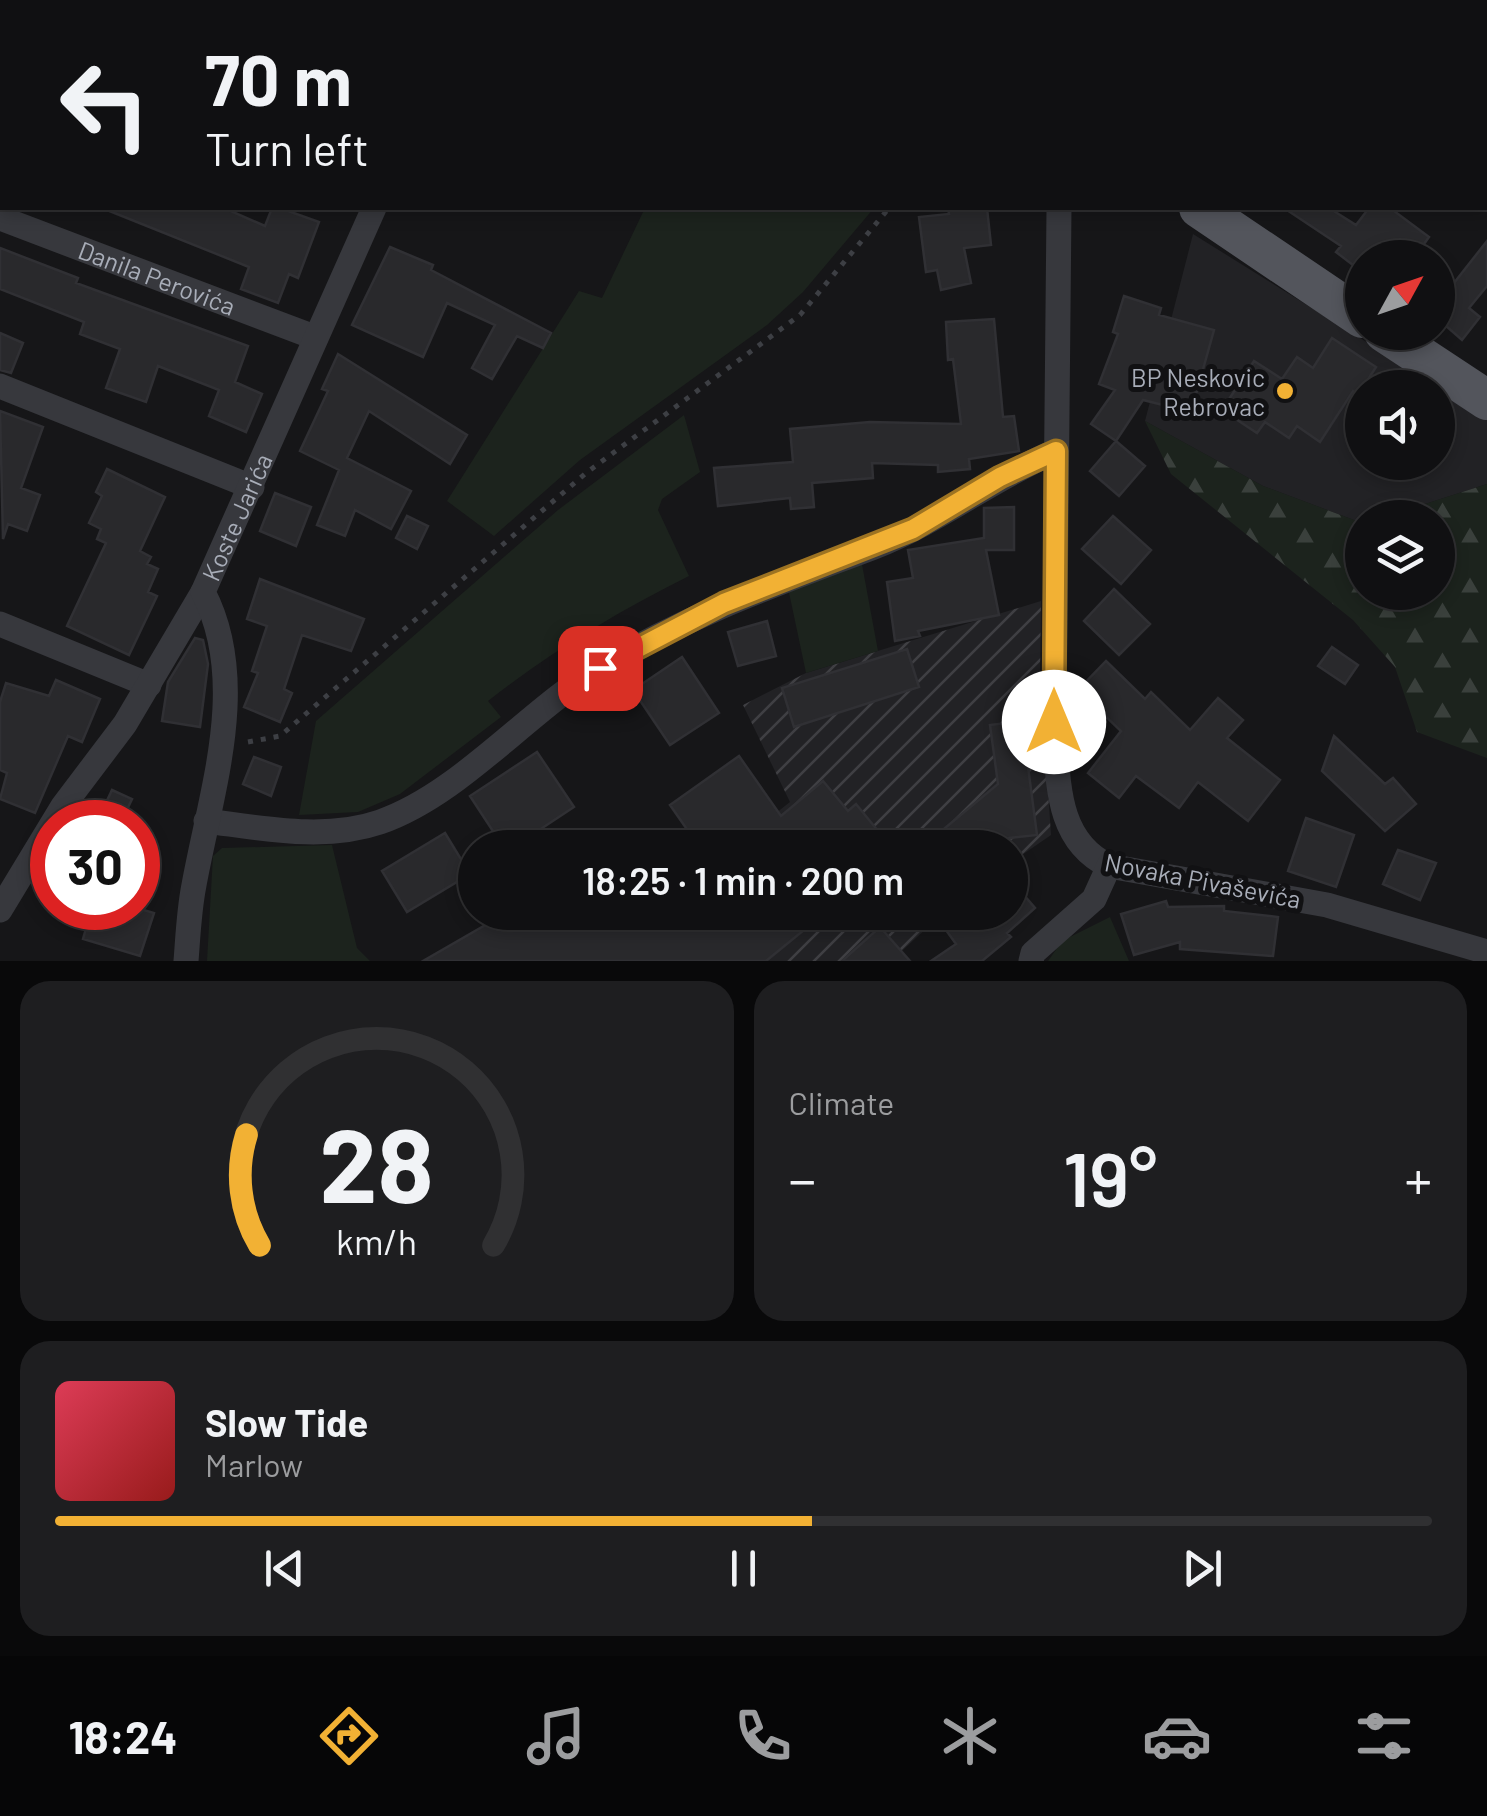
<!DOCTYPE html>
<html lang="en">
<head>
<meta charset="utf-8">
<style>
  :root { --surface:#101012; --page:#1e1e20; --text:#f1f3f6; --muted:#9c9d9f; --line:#303032; --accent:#f2b134 }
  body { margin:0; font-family:Barlow,sans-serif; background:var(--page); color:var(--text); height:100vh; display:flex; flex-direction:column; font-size:38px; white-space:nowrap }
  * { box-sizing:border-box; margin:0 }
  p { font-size:32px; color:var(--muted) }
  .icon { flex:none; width:55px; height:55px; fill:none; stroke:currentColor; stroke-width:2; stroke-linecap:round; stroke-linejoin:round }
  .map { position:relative; height:961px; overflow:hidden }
  .details { display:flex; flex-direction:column; gap:20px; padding:20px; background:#09090a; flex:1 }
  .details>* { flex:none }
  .guide { position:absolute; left:0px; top:0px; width:1488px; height:210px; box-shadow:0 5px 15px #0003,0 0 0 2px var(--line); background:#101012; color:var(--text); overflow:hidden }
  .needle { width:65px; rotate:50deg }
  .fabs { position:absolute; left:1345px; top:240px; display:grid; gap:20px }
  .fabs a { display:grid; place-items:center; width:110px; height:110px; border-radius:50%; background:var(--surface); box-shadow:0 5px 15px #0003,0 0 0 2px var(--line); font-size:50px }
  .speed { position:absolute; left:30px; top:800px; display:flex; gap:20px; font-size:50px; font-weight:700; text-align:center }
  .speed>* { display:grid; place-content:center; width:130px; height:130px; border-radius:50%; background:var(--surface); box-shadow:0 5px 15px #0003,0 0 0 2px var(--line); line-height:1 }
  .speed .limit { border:15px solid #d22; background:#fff; color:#111 }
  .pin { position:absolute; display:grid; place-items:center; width:85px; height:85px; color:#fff; margin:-42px; border-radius:20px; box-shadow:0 5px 15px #0006 }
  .me { position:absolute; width:110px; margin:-55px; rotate:0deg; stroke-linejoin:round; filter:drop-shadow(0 0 8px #0008) }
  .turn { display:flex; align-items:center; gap:35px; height:210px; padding:0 40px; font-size:45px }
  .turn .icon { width:130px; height:130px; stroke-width:2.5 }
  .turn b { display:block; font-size:70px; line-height:85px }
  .big { font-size:75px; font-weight:600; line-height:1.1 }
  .details .tile { flex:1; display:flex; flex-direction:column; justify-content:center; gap:15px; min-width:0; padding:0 35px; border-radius:30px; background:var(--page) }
  .details .dial { align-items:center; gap:0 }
  .dial svg { height:260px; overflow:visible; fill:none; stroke:var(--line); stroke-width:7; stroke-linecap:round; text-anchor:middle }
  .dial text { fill:var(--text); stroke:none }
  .song { display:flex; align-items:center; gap:30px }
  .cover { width:120px; height:120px; border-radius:15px; background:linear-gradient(135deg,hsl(350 70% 55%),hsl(0 70% 35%)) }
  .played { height:10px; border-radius:5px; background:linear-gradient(90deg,var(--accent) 55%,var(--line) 55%) }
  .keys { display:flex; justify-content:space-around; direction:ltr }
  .heat { display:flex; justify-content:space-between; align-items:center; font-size:55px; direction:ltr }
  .details .tiles { flex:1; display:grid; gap:20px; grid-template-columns:1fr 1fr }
  .tile:last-child { grid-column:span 2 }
  .trip { position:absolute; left:458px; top:830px; width:570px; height:100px; border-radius:50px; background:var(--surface); box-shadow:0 5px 15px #0003,0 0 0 2px var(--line); font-weight:600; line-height:100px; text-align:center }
  .tab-bar { display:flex; height:160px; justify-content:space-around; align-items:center; background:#060607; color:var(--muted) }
  .tab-bar .icon { width:70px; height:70px }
  .tab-bar .active { color:var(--accent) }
  .tab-bar b { font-size:45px; color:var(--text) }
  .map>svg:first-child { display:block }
  .built { fill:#222225; fill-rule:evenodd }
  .industrial { fill:url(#industrial-furrows) }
  .grass { fill:#1c231d }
  .forest { fill:url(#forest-firs) }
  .cemetery { fill:url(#cemetery-stones) }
  .building { fill:#29292c; stroke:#303034; stroke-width:2.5 }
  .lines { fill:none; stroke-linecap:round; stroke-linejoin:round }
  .path { stroke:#3d3f44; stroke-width:5; stroke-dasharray:5 8; stroke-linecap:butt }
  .minor { stroke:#37383d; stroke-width:25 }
  .tertiary { stroke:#37383d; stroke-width:32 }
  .primary { stroke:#53555c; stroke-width:40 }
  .route-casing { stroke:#9d7322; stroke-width:25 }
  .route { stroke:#f2b134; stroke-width:18 }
  .poi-dot { fill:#f2b134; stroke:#111113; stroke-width:4 }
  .labels { text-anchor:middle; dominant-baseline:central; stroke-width:10; stroke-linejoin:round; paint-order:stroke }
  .street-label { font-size:25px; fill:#a8adb8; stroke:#111113 }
  .poi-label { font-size:25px; fill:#a8adb8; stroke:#111113; text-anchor:end }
</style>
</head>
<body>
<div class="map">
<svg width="1487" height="961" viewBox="0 0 1487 961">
  <defs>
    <pattern id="industrial-furrows" width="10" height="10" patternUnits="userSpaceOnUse" patternTransform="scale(2.5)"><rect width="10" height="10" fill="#222225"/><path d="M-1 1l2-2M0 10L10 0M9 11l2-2" fill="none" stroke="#3f3f43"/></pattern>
    <pattern id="forest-firs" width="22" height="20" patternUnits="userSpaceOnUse" patternTransform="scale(2.5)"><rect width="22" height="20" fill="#1c231d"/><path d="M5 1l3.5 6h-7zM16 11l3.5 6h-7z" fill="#3a403c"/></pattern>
    <pattern id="cemetery-stones" width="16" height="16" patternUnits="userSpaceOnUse" patternTransform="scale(2.5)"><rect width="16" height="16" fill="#1c231d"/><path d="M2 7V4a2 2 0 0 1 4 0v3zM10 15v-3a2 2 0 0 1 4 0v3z" fill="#3a403c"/></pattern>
  </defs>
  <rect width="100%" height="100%" fill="#161618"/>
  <path class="built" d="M1193 234 1487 417V484L1385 517 1362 518V523L1263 486 1145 421ZM1362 388H1438V462H1362Z"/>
  <path class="industrial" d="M1041 601 1040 672 1051 835 1010 863V848H732L790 802 743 705 806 673Z
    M650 913H943L891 961H589Z"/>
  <path class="grass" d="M645 208H874L803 292 767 325 580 460 494 536 447 501 579 291 602 298Z
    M684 415 700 472 662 499 658 510 689 576C617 612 552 651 488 701L501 717 400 794 358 812 299 815 316 721 558 510Z
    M861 559 878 651 806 673 787 583Z
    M332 845 357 948 370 961H207L213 856 222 848Z
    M1110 917 1129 961H1048L1062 941Z"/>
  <path class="forest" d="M1145 421 1263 486 1362 523V592H1438V518L1385 517 1487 484V758L1417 732 1395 667 1353 620 1171 474Z"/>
  <path class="cemetery" d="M998 0H1328L1329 2H1001Z"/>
  <path class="building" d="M102 208H224L265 226 272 208H280L319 222 298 278 289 274 278 303 241 289 249 267Z
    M948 208H987L991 245 964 248 971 283 941 290 937 270 926 272 919 217 949 214Z
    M1284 208H1329L1356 225 1369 208H1390L1429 237 1414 258H1362V272L1336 252 1341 246Z
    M1487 241V286L1469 308 1480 317 1462 340 1438 319V279L1450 288Z
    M390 247 433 265 431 270 551 333 543 348 517 336 492 379 472 368 495 325 447 303 423 357 352 325Z
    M0 248 78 278 76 283 248 346 235 382 262 394 246 432 209 416 219 390 158 366 146 402 106 388 120 349 80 334 84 322 0 289Z
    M1124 296 1161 308 1159 315 1214 330 1191 412 1143 400 1116 441 1091 424 1115 390 1099 384 1118 334 1113 332Z
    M994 319 1003 417 1014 416 1019 451 969 459 970 469 938 472V465L872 463 873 478 812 483 814 507 791 509 790 498 718 506 714 468 793 462 790 429 870 422 961 424 953 359 948 360 946 322Z
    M0 333 23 343 11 373 0 370Z
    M1332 338 1376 367 1358 395 1353 391 1320 442 1297 426 1289 438 1265 422 1257 433 1222 410 1254 361 1282 379 1297 357 1313 368Z
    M338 354 467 435 450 464 369 411 347 458 411 491 391 529 355 510 345 536 317 525 339 470 300 451 328 391 322 389Z
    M0 411 43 427 21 488 40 495 27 531 8 524 3 539Z
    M1116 441 1145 466 1119 496 1090 471Z
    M107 469 165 497 140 551 151 557 147 564 158 569 148 592 157 596 129 655 67 626 106 543 97 539 101 529 89 523 102 496 96 492Z
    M275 493 311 507 296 546 260 531Z
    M1014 507V550H986L999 615 918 631 920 636 895 641 887 582 913 578 908 550 984 538V508Z
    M407 516 428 526 417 549 396 538Z
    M1113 516 1151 550 1121 584 1082 549Z
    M260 579 364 619 351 651 302 635 284 689 292 693 280 722 244 707 258 673 252 671 267 626 247 619Z
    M1114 589 1150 624 1119 655 1084 621Z
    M767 621 776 656 738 666 728 632Z
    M195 638 203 640 208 664 200 727 162 721 168 682Z
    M1332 647 1358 665 1345 684 1318 666Z
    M907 649 919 687 794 727 782 688Z
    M682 657 719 713 670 745 633 690Z
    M1106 661 1145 699 1151 692 1190 730 1218 698 1243 720 1227 738 1280 780 1248 821 1198 782 1179 808 1136 776 1119 798 1088 773 1121 731 1078 690Z
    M56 680 100 699 82 742 68 736 35 813 0 799 7 773 0 770V702L6 683 49 696Z
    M1022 721 1037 835 1009 838 998 848H921L998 784 990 725Z
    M1334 736 1385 784 1393 778 1416 804 1385 831 1322 771Z
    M537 752 574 807 512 848H504L470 796Z
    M739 756 781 816 823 781 848 811 856 804 892 848H700L670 805Z
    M254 757 281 767 271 796 243 784Z
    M112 790 132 799 121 822H97Z
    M1306 818 1354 835 1336 887 1288 871Z
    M445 833 470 874 407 912 382 871Z
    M1398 850 1436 863 1420 900 1383 884Z
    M1010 879 1035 908 1007 933 1011 937 982 961H931L956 944 933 912H1010Z
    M1166 901 1168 907 1224 906V911L1278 917 1273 956 1180 949V942L1134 955 1121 914Z
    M92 908H137L154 913 140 956 83 939Z
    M508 912H826L766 961H423Z
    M880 927 910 961H842Z"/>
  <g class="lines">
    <path class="path" d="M1159 0 1161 2
      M159 2 166 0
      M1063 2 1066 0
      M248 742 280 736 586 473 800 315 889 208"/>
    <g class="minor">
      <path d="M469 2 470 0"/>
      <path d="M1059 208 1054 722C1059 776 1053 839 1109 866L1327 905 1487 952"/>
      <path id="s1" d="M0 218 314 337"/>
      <path d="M0 386 252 487"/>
      <path d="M0 624 149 685"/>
      <path d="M206 821C262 828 325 841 380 822 461 794 529 709 603 666 695 612 777 584 874 547 938 522 993 478 1056 451"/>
      <path d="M0 910 63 806 125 724 203 592"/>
      <path id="s2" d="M186 961C188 936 189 910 194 885 211 791 250 682 203 592L374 208"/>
      <path d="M1031 961 1033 953 1094 899 1109 866"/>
    </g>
    <path class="tertiary" d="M68 2 75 0
      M0 24 2 23"/>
    <path class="primary" d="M949 0 951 2
      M1199 208 1362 318
      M1384 332 1487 400"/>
  </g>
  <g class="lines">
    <defs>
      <path id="route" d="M600 668 724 603 913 529 1000 477 1056 451 1054 722"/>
    </defs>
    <use href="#route" class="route-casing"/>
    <use href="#route" class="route"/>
  </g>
  <circle class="poi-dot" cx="1285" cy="391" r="10"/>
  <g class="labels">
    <g class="street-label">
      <text stroke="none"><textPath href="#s1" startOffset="168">Danila Perovića</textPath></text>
      <text stroke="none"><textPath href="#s2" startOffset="458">Koste Jarića</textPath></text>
      <text transform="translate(1203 880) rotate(11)">Novaka Pivaševića</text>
    </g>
    <g class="poi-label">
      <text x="1265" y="377">BP Neskovic<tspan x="1265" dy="29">Rebrovac</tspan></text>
    </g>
  </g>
</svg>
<div class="fabs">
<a><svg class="needle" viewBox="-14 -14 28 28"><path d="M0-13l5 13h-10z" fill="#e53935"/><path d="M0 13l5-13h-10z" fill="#9c9d9f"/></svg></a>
<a><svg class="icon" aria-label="sound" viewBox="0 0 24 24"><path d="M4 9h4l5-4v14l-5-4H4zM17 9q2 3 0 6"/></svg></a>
<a><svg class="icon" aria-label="layers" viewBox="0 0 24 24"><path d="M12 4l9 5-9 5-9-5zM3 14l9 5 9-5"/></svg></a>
</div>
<div class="speed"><div class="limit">30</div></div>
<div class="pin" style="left:600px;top:668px;background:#d93025"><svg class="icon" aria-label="arrive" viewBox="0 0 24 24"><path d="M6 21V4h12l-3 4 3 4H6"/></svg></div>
<svg class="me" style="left:1054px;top:722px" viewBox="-20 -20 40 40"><circle r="19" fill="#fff"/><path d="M0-13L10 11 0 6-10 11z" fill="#f2b134"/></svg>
<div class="trip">18:25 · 1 min · 200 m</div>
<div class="guide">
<div class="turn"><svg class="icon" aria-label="left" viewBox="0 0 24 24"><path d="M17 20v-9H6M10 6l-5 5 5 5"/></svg><div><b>70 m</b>Turn left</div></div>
</div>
</div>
<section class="details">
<div class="tiles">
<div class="tile dial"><svg viewBox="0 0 100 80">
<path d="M14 69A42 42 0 1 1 86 69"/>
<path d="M14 69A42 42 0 0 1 10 35" stroke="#f2b134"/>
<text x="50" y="56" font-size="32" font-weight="700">28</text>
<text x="50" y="72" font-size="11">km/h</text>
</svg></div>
<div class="tile"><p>Climate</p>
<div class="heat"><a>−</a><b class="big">19°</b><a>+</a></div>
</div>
<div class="tile">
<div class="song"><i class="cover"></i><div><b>Slow Tide</b><p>Marlow</p></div></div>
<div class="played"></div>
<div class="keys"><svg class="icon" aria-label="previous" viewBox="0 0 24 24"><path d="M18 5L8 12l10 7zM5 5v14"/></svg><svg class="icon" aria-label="pause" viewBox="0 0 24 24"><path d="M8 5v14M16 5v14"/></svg><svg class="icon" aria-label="next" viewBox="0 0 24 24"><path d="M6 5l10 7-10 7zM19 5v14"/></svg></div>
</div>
</div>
</section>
<nav class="tab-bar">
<b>18:24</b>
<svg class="icon active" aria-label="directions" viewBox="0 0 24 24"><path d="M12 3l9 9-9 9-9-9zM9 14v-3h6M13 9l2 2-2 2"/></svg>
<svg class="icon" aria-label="music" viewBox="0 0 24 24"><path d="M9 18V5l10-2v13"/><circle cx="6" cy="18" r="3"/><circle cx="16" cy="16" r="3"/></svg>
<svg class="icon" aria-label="phone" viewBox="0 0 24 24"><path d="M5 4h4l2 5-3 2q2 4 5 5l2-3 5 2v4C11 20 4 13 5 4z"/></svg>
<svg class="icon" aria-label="climate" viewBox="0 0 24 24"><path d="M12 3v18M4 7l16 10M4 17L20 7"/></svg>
<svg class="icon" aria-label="car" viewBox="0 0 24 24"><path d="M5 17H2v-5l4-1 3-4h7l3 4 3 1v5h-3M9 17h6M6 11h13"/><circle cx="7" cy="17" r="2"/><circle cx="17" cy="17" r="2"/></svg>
<svg class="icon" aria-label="filters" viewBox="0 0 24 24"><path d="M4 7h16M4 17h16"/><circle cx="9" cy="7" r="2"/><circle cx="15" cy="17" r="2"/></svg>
</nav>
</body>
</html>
